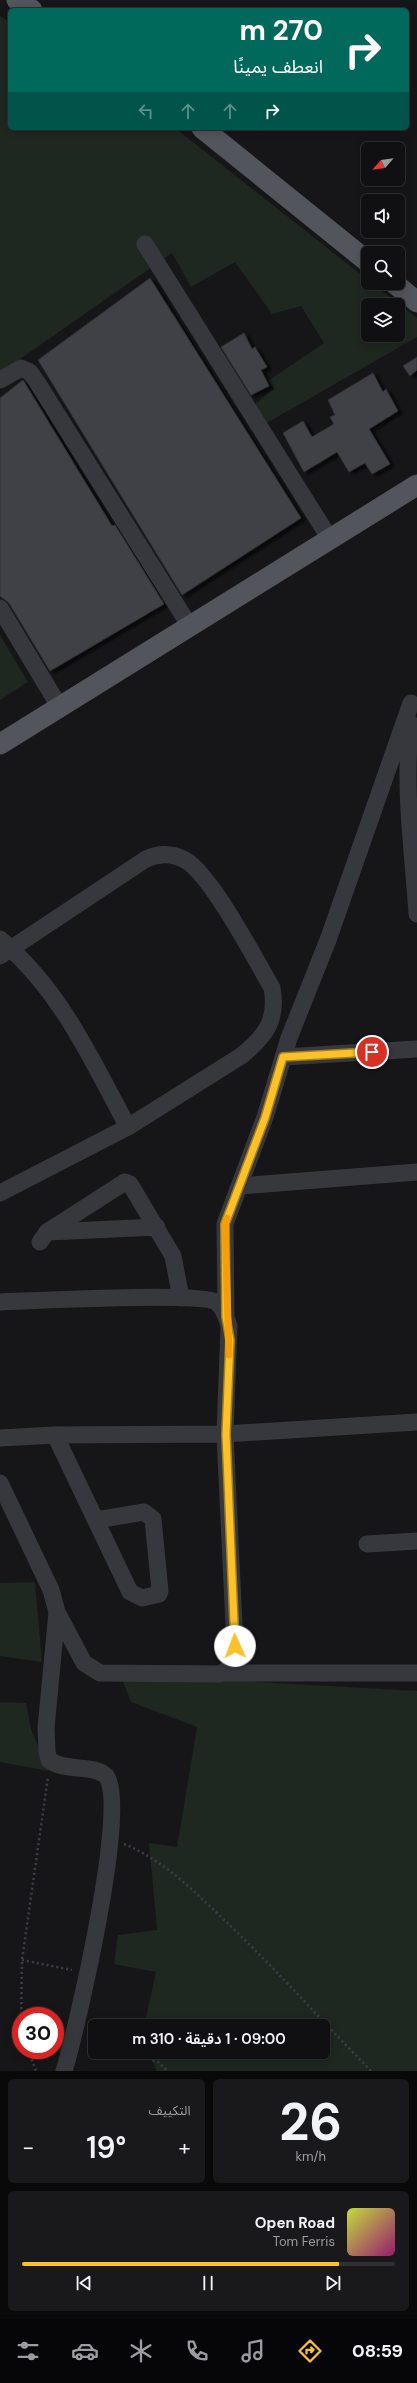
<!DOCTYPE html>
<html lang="ar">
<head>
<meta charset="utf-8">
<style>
  :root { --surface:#101013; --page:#19191c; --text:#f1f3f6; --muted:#9c9da0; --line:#303033; --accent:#fbc12b }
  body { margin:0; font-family:"DM Sans","Noto Sans Arabic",sans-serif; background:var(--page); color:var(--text); direction:rtl; height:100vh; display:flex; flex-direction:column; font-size:15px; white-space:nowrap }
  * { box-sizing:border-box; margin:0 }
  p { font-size:13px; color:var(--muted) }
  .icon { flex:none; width:22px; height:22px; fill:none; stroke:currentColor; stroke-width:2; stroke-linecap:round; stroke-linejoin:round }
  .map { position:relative; height:2071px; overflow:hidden; direction:ltr }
  .drawer { display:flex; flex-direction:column; gap:8px; padding:8px; background:#09090a; flex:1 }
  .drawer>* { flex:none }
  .banner { position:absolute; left:8px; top:8px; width:401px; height:122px; border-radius:6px; box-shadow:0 2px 10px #0003,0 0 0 1px var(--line); direction:rtl; background:#00695c; color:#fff; overflow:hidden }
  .needle { width:26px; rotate:242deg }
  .buttons { position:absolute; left:361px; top:142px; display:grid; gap:8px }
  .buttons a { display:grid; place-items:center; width:44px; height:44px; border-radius:6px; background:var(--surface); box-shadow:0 2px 10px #0003,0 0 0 1px var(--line); font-size:20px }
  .speed { position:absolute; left:12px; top:2007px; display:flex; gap:8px; font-size:20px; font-weight:700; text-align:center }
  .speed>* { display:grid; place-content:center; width:52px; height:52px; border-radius:50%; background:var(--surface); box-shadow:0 2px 10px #0003,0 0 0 1px var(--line); line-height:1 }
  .speed .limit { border:6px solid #d22; background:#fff; color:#111 }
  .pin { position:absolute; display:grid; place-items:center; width:34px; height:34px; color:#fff; margin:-17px; border:2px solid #fff; border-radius:50%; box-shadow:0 1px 4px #0007 }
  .me { position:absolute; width:44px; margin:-22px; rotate:358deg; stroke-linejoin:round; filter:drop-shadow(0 0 3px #0008) }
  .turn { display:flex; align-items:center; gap:14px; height:84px; padding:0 20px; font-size:18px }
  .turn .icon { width:52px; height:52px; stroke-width:2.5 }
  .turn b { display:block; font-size:28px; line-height:34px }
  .lanes { display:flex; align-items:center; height:38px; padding:0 20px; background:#0003; justify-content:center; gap:20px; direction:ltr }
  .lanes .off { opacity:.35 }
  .big { font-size:30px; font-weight:600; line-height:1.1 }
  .drawer .tile { flex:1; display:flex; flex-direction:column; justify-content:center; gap:6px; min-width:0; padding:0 14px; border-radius:6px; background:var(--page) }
  .drawer .dial { align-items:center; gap:0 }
  .dial b { font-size:52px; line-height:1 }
  .song { display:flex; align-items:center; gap:12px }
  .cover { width:48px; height:48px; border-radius:6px; background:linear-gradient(135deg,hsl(70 70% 55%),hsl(320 70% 35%)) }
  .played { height:4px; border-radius:2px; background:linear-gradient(90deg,var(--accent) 85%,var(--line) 85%) }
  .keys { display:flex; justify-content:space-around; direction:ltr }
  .heat { display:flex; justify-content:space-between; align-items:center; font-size:22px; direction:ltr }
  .drawer .tiles { flex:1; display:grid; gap:8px; grid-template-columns:1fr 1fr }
  .tile:last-child { grid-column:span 2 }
  .trip { position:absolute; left:88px; top:2019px; width:242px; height:40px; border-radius:6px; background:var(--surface); box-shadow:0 2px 10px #0003,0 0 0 1px var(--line); font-weight:600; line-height:40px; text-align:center; direction:rtl }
  .dock { display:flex; height:64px; justify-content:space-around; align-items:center; background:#060608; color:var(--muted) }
  .dock .icon { width:28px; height:28px }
  .dock .selected { color:var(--accent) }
  .dock b { font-size:18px; color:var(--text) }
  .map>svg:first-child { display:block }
  .green { fill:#1e2720; fill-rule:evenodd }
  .building { fill:#404146; stroke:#303035; filter:url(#shadow) }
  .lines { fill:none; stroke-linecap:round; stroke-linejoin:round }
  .path { stroke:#3d3f45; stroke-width:2.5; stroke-dasharray:2 3; stroke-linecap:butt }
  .minor { stroke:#37383e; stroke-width:17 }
  .major { stroke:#53555d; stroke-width:21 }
  .route-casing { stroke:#a37d1c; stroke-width:10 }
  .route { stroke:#fbc12b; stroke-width:7 }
  .slow { stroke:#f59e0b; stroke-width:7 }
</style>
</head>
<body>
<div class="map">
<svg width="417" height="2071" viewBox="0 0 417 2071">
  <defs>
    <filter id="shadow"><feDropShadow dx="4.5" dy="2.5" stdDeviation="1" flood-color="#0009"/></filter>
  </defs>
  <rect width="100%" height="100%" fill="#161619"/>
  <path class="green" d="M0 16 10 22V128H175L368 280V283H372L417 318V337L265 424 248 409 274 389 268 381 324 343 301 306 272 314 235 262 191 287 172 253 0 373ZM368 305H398V335H368Z
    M0 635 28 682 0 700Z
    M35 1582 42 1662 0 1656V1583Z
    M120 1674 417 1691V2071H157L148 2052H323V2026H144L156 1972 114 1964 118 1935 157 1930 149 1843 177 1847 197 1727 131 1702Z
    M0 1702 26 1703 31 1729 48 1771 0 1762Z"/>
  <path class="building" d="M150 278 301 518 182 595 38 360Z
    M244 333 252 349 255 347 267 367 261 370 269 386 251 395 221 347Z
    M417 357V370L410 376 403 366Z
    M373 373 383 392 386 389 398 411 369 429 390 464 372 474 365 463 349 472 337 452 304 472 283 433 303 421 312 437 334 424 330 417 335 415 328 400Z
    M23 380 112 526 115 525 164 604 50 671 9 603 0 596V398Z"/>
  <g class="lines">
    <path class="path" d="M124 1844C163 1860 192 1889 222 1918 274 1967 321 2020 371 2071
      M22 1960 72 1970
      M21 2024 22 1960 48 1777
      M88 2039 95 2041
      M28 2050 36 2071
      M129 2052 158 2062 168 2071"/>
    <path class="minor" d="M145 244 330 539
      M0 380 21 368 30 372 37 382 189 625
      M0 608 59 706
      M411 724C403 786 413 851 417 914
      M0 939C62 992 90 1057 128 1127L0 1193
      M0 956 146 859C159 853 172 853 185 860 210 873 256 960 272 988 278 1020 265 1037 241 1056L128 1127
      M283 1057 417 1049
      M240 1186 417 1172
      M48 1232 157 1227
      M40 1242 47 1232 125 1182 130 1184 173 1256 181 1298
      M0 1302C32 1301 198 1292 216 1302 224 1308 226 1317 229 1326L225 1434 235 1646C234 1659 233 1669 219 1674L100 1673 84 1663 57 1612
      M226 1317 225 1224 265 1117 289 1038 328 940 411 703
      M55 1435 130 1592 142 1598 159 1594 160 1591 153 1519 144 1512 96 1520
      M0 1438 55 1435 225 1434 417 1422
      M0 1483 51 1590 57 1612 46 1728 47 1752 49 1760C64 1772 95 1764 106 1776 130 1801 76 2032 64 2071
      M367 1544 417 1541
      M223 1673H417"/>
    <path class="major" d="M17 0 32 10
      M202 128 368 262
      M394 283 417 302
      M0 744 417 485"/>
  </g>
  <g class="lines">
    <defs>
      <path id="route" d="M235 1646 226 1434 230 1340 226 1317 225 1224 265 1118 283 1057 372 1052"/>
    </defs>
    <use href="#route" class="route-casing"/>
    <use href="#route" class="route"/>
    <path class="slow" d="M227 1218 225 1224 229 1355"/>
  </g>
</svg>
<div class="buttons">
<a><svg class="needle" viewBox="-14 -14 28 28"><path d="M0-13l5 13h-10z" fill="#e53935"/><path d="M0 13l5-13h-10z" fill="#9c9da0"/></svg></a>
<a><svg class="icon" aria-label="sound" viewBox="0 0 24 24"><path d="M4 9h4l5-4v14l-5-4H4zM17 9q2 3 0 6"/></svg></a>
<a><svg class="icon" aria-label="search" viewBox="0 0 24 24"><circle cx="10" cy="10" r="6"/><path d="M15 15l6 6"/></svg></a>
<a><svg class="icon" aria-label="layers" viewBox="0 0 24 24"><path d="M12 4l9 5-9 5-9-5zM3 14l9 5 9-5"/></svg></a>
</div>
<div class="speed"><div class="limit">30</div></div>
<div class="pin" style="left:372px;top:1052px;background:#d93025"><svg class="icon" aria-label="arrive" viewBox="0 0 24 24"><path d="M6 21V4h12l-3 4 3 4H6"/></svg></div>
<svg class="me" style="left:235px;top:1646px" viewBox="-20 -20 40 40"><circle r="19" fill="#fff"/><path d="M0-13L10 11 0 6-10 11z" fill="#fbc12b"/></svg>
<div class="trip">09:00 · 1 دقيقة · 310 m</div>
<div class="banner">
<div class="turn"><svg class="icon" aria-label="right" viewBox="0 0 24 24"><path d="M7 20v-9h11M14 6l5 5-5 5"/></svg><div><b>270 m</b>انعطف يمينًا</div></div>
<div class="lanes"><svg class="icon off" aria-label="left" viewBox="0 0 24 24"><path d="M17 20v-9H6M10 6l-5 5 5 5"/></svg><svg class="icon off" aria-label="ahead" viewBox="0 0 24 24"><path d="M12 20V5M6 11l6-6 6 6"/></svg><svg class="icon off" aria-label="ahead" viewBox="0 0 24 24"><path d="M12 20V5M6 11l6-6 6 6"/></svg><svg class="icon" aria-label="right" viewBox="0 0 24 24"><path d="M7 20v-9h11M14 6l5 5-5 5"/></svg></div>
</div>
</div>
<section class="drawer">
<div class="tiles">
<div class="tile dial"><b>26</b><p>km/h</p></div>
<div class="tile"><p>التكييف</p>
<div class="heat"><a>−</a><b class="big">19°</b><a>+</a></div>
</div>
<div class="tile">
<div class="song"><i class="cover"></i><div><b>Open Road</b><p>Tom Ferris</p></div></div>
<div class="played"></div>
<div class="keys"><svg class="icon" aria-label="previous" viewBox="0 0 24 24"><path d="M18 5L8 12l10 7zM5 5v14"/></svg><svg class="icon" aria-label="pause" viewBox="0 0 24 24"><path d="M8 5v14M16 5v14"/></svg><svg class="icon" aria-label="next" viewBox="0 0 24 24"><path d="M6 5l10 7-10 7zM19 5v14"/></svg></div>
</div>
</div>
</section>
<nav class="dock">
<b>08:59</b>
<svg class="icon selected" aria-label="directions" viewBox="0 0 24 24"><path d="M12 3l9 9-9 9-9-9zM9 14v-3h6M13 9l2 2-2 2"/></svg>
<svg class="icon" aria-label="music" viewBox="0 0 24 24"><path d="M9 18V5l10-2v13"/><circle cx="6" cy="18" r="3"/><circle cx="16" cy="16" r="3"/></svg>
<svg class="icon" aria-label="phone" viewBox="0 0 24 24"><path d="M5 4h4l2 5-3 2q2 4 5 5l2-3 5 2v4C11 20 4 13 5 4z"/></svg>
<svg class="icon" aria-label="climate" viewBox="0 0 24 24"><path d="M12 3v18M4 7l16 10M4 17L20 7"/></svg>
<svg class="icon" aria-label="car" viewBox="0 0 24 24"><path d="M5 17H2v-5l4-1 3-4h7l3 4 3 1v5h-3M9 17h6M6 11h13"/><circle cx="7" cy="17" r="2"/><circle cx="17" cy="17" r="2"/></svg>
<svg class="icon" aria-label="filters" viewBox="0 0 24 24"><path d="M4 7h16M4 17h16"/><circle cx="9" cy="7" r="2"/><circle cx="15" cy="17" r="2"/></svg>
</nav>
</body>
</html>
